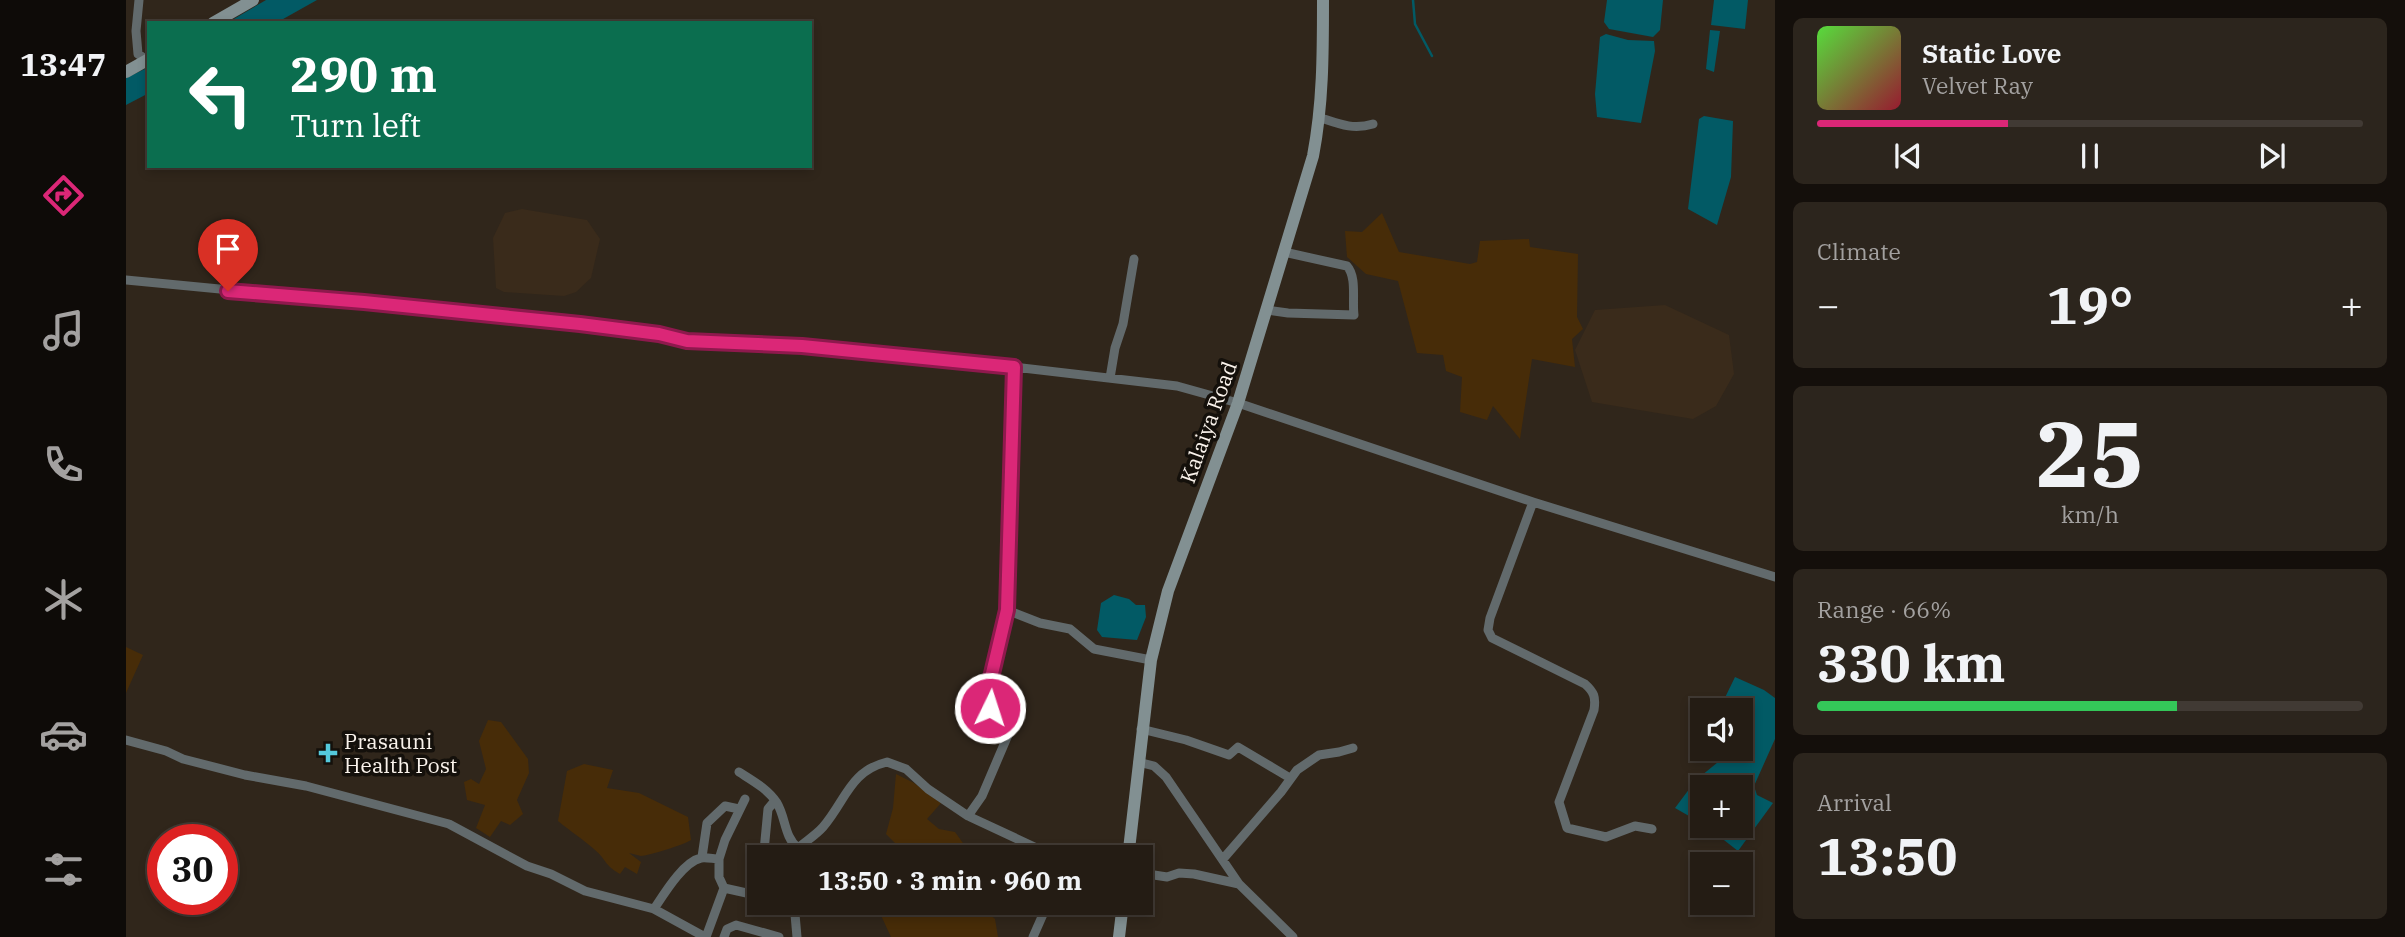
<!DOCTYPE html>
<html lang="en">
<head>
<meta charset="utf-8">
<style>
  :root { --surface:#241c14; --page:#2c251d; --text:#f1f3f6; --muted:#a3a1a0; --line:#413a34; --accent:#db2777 }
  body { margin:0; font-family:"IBM Plex Serif",serif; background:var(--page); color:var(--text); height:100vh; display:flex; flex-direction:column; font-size:26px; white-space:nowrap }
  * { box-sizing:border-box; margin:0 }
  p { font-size:23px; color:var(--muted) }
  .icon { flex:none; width:38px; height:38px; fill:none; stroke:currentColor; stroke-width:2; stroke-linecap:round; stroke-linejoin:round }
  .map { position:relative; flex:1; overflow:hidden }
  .panel { display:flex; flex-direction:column; gap:18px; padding:18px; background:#140f0b; width:630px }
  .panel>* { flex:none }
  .top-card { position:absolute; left:21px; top:21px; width:665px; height:147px; border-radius:0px; box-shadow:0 4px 10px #0003,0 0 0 2px var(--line); background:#0b6e4f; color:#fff; overflow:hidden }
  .buttons { position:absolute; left:1564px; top:698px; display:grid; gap:14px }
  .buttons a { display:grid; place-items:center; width:63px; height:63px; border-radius:0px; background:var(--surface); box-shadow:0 4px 10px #0003,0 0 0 2px var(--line); font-size:35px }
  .speed { position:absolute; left:21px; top:824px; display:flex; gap:14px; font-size:35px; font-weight:700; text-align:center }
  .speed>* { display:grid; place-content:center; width:91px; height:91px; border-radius:50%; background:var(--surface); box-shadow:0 4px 10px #0003,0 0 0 2px var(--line); line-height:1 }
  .speed .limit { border:10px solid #d22; background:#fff; color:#111 }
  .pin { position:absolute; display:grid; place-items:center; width:60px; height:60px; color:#fff; margin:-72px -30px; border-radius:50% 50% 50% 0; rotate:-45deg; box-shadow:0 0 7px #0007 }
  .pin .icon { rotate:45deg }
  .me { position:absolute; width:77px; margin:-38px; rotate:4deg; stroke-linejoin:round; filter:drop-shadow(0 0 5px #0008) }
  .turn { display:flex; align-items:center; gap:24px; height:147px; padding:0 28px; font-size:32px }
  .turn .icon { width:91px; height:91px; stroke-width:2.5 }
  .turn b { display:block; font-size:49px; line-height:60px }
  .big { font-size:52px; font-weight:700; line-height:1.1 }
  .panel .tile { flex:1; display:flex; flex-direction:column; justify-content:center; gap:10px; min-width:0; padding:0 24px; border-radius:10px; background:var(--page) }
  .panel .dial { align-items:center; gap:0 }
  .dial b { font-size:91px; line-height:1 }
  .song { display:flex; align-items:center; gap:21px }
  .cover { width:84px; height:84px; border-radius:10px; background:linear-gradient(135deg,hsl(110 70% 55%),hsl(350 70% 35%)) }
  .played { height:7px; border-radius:4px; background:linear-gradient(90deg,var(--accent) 35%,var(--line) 35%) }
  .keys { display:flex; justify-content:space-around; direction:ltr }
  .heat { display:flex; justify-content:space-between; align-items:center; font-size:38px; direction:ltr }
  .charge { height:10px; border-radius:5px; background:linear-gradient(90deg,#34c759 66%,var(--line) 0) }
  .trip { position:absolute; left:621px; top:845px; width:406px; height:70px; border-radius:0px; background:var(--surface); box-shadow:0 4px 10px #0003,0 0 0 2px var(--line); font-weight:700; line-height:70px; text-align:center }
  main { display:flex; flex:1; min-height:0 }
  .dock { display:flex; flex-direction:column; width:126px; justify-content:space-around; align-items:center; background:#0e0b08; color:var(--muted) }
  .dock .icon { width:49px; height:49px }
  .dock .on { color:var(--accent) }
  .dock b { font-size:32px; color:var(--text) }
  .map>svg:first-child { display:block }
  .built { fill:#3a2b1b }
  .green { fill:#472c08 }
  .water { fill:#025a65 }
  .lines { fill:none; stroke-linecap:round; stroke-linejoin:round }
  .stream { stroke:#025a65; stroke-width:2.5 }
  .street { stroke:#626a6c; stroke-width:9 }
  .secondary { stroke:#829092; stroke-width:12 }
  .route-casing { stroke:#8e194d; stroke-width:18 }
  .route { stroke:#db2777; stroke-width:12 }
  .poi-dot { fill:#54cadd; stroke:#14100b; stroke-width:2.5 }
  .labels { text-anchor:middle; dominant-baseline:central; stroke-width:7; stroke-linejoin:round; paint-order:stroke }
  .street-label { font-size:21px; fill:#faf3ec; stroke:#14100b }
  .poi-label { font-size:21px; fill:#faf3ec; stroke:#14100b; text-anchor:start }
</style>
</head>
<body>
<main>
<nav class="dock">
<b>13:47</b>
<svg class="icon on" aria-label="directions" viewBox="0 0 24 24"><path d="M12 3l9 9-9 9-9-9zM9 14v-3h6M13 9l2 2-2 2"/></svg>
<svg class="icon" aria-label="music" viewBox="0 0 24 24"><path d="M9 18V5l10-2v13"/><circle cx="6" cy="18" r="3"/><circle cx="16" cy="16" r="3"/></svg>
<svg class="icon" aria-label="phone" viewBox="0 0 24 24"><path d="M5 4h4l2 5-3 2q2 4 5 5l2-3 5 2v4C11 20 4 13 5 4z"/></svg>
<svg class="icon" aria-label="climate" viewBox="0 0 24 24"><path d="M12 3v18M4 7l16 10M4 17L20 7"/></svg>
<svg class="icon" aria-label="car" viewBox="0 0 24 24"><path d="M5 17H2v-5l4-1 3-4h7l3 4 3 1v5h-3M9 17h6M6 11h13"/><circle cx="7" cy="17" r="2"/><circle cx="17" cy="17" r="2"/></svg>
<svg class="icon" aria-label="filters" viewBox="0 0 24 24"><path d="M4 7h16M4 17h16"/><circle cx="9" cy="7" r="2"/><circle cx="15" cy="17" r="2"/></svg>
</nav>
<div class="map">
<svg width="1649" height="937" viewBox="0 0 1649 937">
  <rect width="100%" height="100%" fill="#30261b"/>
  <path class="built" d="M396 209 461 220 474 239 465 278 450 292 438 296 378 292 370 288 367 238 379 213Z
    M1539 305 1603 335 1608 374 1590 406 1567 419 1466 402 1449 350 1469 310Z"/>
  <path class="green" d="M1256 213 1273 252 1344 264 1351 262 1354 241 1403 239 1404 247 1452 254 1451 317 1457 329 1446 339 1449 367 1406 359 1394 439 1367 406 1361 420 1334 412 1336 377 1320 371 1317 355 1291 353 1272 281 1240 274 1221 257 1219 231 1236 232Z
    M0 647 17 655 0 693Z
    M362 720 375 722 402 759 403 773 391 800 397 814 384 825 375 821 364 837 350 828 359 805 341 800 338 782 345 779 353 784 360 769 353 741Z
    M458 764 487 770 481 788 513 793 562 817 565 840C560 844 522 856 515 856 511 855 507 854 503 853L515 862 511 874 499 867 494 874C478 865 480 859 469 850 458 840 444 831 432 821L441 771Z
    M770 774 788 783 815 803 801 819 813 829 829 832 847 857H775L777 851 760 834 767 808Z
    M703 903H851L869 919 872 937H765L752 909 730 914 703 906Z"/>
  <path class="water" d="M140 0H191L150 23H101Z
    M1481 0H1537L1534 30 1527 37 1483 29 1478 22Z
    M1588 0H1622L1619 29 1585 25Z
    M1584 30 1594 31 1588 72 1580 69Z
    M1480 34 1502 40 1528 41 1529 51 1515 123 1471 117 1469 94 1474 37Z
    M23 67V93L0 105V78Z
    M1578 116 1607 121 1605 177 1591 225 1562 209 1573 119Z
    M988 595 1003 599 1010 605H1019L1020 617 1011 640 976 637 971 630 975 603Z
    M1609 677 1638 690 1649 698V739L1628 786 1631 795 1647 803 1612 851 1580 826H1615V788H1577V824L1549 808 1570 780 1597 758 1591 749H1615V710H1593Z"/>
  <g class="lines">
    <path class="stream" d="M1287 0 1289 24 1306 56"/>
    <path class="street" d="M13 0 10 31 12 54 21 60
      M1195 118C1213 124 1227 130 1247 124
      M0 280 454 324 533 334 561 341 676 346 888 367
      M1140 310 1162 313 1228 315C1226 300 1231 277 1221 266L1158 252
      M984 378 989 348 997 324 1008 259
      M1407 502 1364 618 1362 630 1366 638 1459 684C1468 692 1470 697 1468 710L1433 802 1441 828 1480 837 1509 826 1526 829
      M881 610 914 623 944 629 968 649 1025 660
      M1015 729 1060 740 1103 755 1112 747 1164 778
      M0 740 40 751 57 759 119 775 180 786 323 824 401 866 425 874 459 891 528 909 579 937
      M1012 762 1028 766 1040 777 1113 884 1167 937
      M613 772C627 781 642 789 651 803 660 818 658 837 672 848
      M842 816 856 796 888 721 864 708 863 705 864 683 881 610 888 367 1051 386 1112 403 1407 502 1649 577
      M638 851 642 809 647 803H651
      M576 857 581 823 599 806 613 809
      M670 858 672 848C680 841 690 835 697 827 720 800 724 771 761 762L780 769 802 789 842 816 932 858
      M593 859V877L598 888 634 896
      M1097 859 1155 792 1171 770 1193 755 1213 752 1227 748
      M1015 873 1041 877 1053 873 1068 874 1113 884
      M668 903 671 937
      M528 909C538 894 557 862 575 858 580 857 588 859 593 859L599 840 619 799
      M580 937 598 888
      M598 937 601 929 610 925 653 937
      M907 937 922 903"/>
    <path class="secondary" d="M87 23 127 0
      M0 72 23 59
      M1002 858 1025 660 1042 591 1112 403 1187 156C1197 104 1197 53 1197 0
      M993 937 997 903"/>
  </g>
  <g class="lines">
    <defs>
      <path id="route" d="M102 291 238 302 454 324 533 334 561 341 676 346 888 367 881 610 864 682V708"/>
    </defs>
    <use href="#route" class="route-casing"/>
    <use href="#route" class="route"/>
  </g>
  <path class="poi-dot" d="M198.5 742.5h7v7h7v7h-7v7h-7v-7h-7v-7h7z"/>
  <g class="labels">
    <g class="street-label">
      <text transform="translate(1082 422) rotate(-70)">Kalaiya Road</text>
    </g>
    <g class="poi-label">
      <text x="218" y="741">Prasauni<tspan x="218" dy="24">Health Post</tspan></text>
    </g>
  </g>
</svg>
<div class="buttons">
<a><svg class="icon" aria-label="sound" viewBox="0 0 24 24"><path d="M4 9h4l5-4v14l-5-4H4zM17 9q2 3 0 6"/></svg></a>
<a>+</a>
<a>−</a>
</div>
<div class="speed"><div class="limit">30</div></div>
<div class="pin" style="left:102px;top:291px;background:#d93025"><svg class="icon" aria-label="arrive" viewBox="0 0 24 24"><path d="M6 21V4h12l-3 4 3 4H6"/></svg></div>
<svg class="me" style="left:864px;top:708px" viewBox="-20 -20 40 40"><circle r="17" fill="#db2777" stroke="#fff" stroke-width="3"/><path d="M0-11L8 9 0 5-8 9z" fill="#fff"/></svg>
<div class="trip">13:50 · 3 min · 960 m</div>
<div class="top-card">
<div class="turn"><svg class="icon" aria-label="left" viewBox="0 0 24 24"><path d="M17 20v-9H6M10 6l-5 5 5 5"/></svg><div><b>290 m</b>Turn left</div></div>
</div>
</div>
<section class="panel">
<div class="tile">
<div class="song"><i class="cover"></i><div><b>Static Love</b><p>Velvet Ray</p></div></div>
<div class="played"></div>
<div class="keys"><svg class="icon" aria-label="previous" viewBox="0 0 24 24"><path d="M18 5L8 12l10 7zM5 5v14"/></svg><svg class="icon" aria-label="pause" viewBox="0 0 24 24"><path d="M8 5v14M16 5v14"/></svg><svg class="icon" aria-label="next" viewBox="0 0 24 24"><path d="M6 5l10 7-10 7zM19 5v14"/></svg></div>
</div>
<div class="tile"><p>Climate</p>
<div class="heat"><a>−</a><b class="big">19°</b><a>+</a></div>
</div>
<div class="tile dial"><b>25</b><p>km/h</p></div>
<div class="tile"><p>Range · 66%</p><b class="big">330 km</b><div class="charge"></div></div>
<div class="tile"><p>Arrival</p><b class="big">13:50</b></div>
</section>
</main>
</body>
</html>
